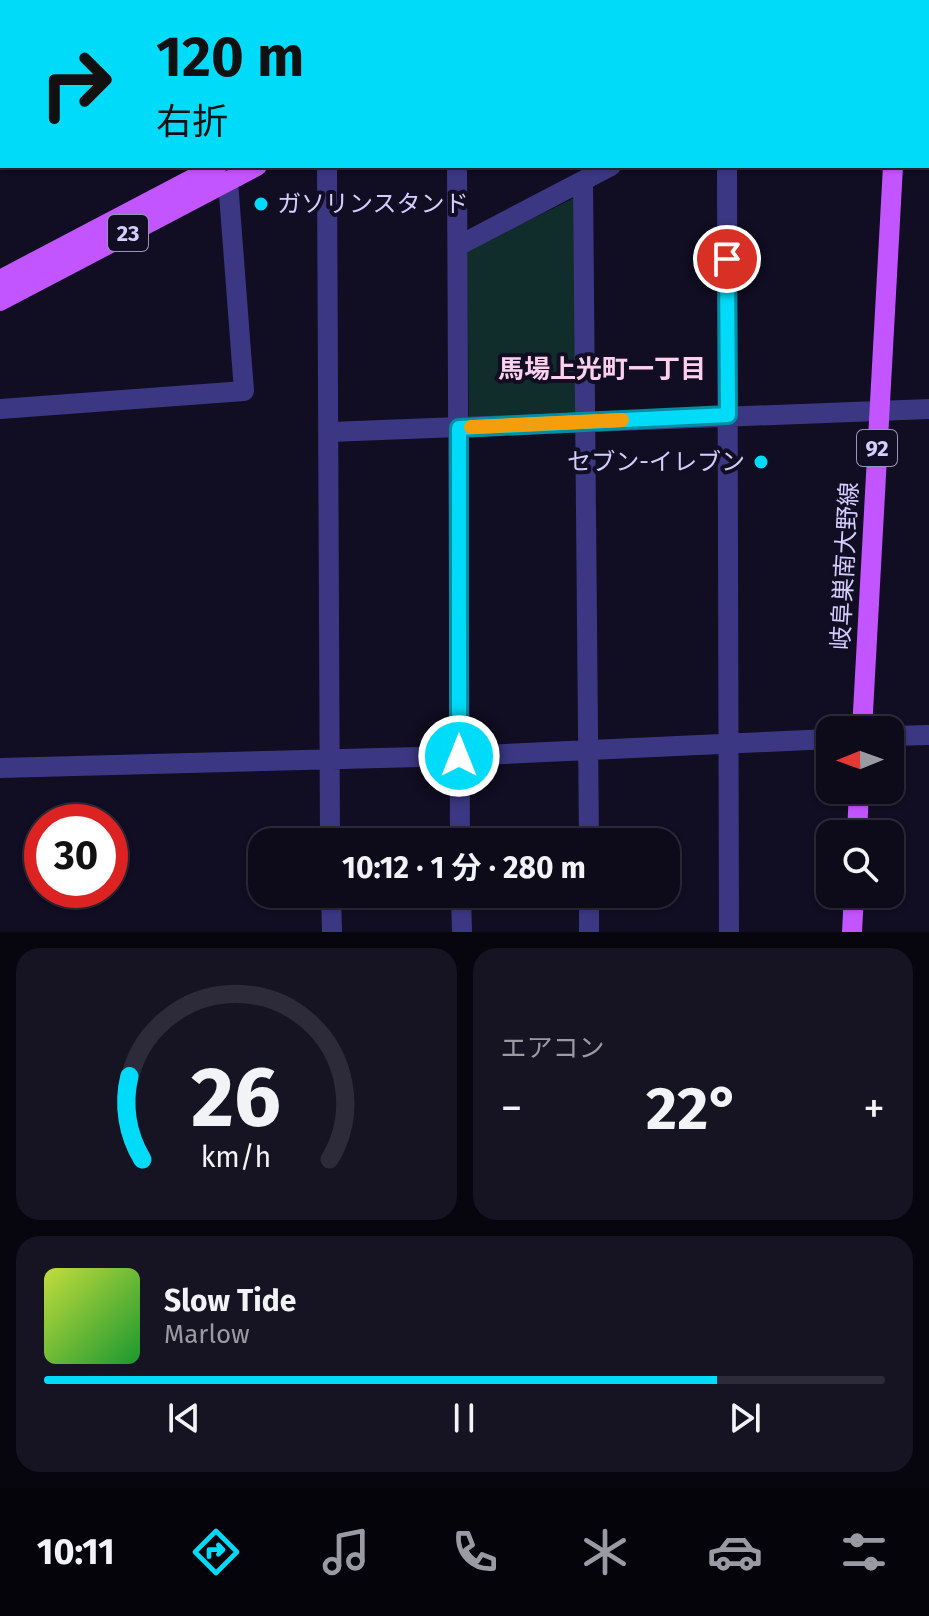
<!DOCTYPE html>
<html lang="ja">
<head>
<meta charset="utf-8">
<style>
  :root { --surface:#0d0a1a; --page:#161323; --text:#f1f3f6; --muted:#9a9aa2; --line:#2d2b39; --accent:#00dbf9 }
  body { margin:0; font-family:"Fira Sans","Noto Sans JP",sans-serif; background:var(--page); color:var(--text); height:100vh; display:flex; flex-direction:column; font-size:30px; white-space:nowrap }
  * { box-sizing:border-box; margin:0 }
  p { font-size:26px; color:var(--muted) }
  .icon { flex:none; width:44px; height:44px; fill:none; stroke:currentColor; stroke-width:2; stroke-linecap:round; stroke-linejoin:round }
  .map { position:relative; height:932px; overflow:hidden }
  .details { display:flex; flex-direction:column; gap:16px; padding:16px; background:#07060e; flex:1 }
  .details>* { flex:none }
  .hud { position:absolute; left:0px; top:0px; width:930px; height:168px; box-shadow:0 2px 6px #0004,0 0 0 2px var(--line); background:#00dbf9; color:#111; overflow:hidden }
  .needle { width:52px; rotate:269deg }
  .fabs { position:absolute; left:816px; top:716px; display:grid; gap:16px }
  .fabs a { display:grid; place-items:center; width:88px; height:88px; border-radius:16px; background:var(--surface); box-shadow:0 2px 6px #0004,0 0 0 2px var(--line); font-size:40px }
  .speed { position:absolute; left:24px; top:804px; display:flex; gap:16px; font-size:40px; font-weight:700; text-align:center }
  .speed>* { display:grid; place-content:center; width:104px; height:104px; border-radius:50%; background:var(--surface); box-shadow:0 2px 6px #0004,0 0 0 2px var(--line); line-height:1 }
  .speed .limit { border:12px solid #d22; background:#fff; color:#111 }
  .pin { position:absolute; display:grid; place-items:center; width:68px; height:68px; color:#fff; margin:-34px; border:4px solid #fff; border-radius:50%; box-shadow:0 2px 8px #0007 }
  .me { position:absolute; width:88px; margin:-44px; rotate:0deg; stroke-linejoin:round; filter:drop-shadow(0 0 6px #0008) }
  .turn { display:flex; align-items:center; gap:28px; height:168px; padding:0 24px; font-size:36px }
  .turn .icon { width:104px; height:104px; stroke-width:2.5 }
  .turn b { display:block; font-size:56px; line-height:68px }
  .big { font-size:60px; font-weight:700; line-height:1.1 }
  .details .widget { flex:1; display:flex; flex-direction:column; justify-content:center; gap:12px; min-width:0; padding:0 28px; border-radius:24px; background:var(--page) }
  .details .dial { align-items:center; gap:0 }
  .dial svg { height:208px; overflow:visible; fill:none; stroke:var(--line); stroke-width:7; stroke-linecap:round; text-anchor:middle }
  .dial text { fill:var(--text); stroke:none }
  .song { display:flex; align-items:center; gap:24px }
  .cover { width:96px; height:96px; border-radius:12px; background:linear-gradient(135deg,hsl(70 70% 55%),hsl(130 70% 35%)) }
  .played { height:8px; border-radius:4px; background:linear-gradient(90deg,var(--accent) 80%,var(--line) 80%) }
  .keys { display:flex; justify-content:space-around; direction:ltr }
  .heat { display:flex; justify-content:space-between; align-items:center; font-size:44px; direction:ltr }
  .details .tiles { flex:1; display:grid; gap:16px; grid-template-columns:1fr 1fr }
  .widget:last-child { grid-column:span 2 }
  .trip { position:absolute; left:248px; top:828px; width:432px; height:80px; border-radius:24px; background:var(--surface); box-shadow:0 2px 6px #0004,0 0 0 2px var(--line); font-weight:700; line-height:80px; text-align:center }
  .menu { display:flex; height:128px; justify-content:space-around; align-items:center; background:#05040a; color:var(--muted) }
  .menu .icon { width:56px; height:56px }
  .menu .selected { color:var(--accent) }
  .menu b { font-size:36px; color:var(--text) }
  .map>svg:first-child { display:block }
  .green { fill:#102c2b }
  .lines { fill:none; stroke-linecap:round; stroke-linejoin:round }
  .minor { stroke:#3b3782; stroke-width:20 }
  .tertiary { stroke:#3b3782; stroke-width:20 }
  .primary { stroke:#c255ff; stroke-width:20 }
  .route-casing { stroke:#008ea2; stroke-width:20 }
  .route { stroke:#00dbf9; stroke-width:14 }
  .slow { stroke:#f59e0b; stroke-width:14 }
  .poi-dot { fill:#00dbf9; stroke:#110d22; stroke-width:3 }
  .labels { text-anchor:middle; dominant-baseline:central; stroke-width:8; stroke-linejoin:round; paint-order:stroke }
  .shield { fill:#110d22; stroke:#9a94bd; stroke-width:2 }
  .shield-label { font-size:22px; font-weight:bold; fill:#d4ceff }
  .poi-label { font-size:24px; fill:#d4ceff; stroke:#110d22; text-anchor:start }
  .street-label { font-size:24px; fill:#d4ceff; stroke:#110d22 }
  .neighbourhood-label { font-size:26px; font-weight:bold; fill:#ffd0ed; stroke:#110d22 }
</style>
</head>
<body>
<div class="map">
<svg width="929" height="932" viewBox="0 0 929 932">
  <rect width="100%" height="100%" fill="#110d22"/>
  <path class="green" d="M574 198 577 413 469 419 467 251Z"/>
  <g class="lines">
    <path class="minor" d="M95 0V2
      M225 2 228 0
      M0 136 2 135
      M327 166 330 842
      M457 166 460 842
      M727 166 729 932
      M583 181 589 842
      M458 246 611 166
      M0 409 244 391 228 181
      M330 432 929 409
      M890 736 929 735
      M0 768 459 756 830 739
      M331 894 332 932
      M461 894 462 932
      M589 894V932"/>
    <path class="tertiary" d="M443 0 444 2"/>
    <path class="primary" d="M528 2 531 0
      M568 2 572 0
      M903 2V0
      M0 280 217 166
      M0 301 257 166
      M862 730 893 166
      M857 834 859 790
      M852 932 854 894"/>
  </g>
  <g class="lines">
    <defs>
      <path id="route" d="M459 756V428L728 415 727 259"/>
    </defs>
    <use href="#route" class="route-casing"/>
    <use href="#route" class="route"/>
    <path class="slow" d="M471 427 622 420"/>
  </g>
  <g class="poi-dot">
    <circle cx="261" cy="204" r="8"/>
    <circle cx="761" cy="462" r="8"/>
  </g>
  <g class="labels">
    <g class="shield">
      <rect x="108" y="215" width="40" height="36" rx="6"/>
      <rect x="857" y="430" width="40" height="36" rx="6"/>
    </g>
    <g class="shield-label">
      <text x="128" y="233">23</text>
      <text x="877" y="448">92</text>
    </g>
    <g class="poi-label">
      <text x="277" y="204">ガソリンスタンド</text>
      <text x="745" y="462" text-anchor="end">セブン-イレブン</text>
    </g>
    <g class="street-label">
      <text transform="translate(845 566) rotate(-87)">岐阜巣南大野線</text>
    </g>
    <g class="neighbourhood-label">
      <text x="602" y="369">馬場上光町一丁目</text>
    </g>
  </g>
</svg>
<div class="fabs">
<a><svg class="needle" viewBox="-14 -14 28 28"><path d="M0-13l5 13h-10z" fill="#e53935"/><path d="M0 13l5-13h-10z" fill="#9a9aa2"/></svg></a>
<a><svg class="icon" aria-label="search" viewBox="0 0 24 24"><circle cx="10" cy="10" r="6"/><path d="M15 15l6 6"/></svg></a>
</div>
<div class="speed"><div class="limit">30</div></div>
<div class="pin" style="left:727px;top:259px;background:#d93025"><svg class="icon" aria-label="arrive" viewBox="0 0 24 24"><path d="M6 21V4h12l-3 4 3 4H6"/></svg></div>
<svg class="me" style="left:459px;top:756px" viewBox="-20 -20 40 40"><circle r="17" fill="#00dbf9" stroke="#fff" stroke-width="3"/><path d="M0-11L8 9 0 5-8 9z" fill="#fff"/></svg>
<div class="trip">10:12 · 1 分 · 280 m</div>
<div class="hud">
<div class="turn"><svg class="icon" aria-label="right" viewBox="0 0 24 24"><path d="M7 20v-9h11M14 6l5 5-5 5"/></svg><div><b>120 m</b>右折</div></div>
</div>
</div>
<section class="details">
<div class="tiles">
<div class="widget dial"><svg viewBox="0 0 100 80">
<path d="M14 69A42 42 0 1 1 86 69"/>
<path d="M14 69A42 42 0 0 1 9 37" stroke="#00dbf9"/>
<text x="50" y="56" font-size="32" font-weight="700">26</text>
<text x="50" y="72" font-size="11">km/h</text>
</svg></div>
<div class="widget"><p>エアコン</p>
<div class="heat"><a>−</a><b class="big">22°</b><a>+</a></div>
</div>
<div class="widget">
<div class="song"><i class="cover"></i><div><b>Slow Tide</b><p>Marlow</p></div></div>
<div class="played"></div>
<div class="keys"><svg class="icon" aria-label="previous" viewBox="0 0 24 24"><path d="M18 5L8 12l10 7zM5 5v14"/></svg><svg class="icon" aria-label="pause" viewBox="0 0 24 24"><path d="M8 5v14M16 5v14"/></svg><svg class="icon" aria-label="next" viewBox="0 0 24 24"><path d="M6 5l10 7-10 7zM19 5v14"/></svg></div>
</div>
</div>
</section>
<nav class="menu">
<b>10:11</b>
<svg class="icon selected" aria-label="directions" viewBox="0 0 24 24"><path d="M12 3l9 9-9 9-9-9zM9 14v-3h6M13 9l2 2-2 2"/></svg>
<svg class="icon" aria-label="music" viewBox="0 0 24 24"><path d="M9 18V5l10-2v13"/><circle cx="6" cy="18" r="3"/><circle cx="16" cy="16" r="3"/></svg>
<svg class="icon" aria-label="phone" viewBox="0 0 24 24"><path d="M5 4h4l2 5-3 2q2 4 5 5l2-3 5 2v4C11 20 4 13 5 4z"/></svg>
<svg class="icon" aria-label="climate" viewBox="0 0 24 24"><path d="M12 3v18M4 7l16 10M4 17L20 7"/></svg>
<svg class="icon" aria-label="car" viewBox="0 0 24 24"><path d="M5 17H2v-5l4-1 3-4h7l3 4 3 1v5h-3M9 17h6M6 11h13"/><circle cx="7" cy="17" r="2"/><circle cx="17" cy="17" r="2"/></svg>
<svg class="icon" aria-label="filters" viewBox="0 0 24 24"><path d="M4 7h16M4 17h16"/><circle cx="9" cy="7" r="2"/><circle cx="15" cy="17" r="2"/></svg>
</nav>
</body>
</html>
